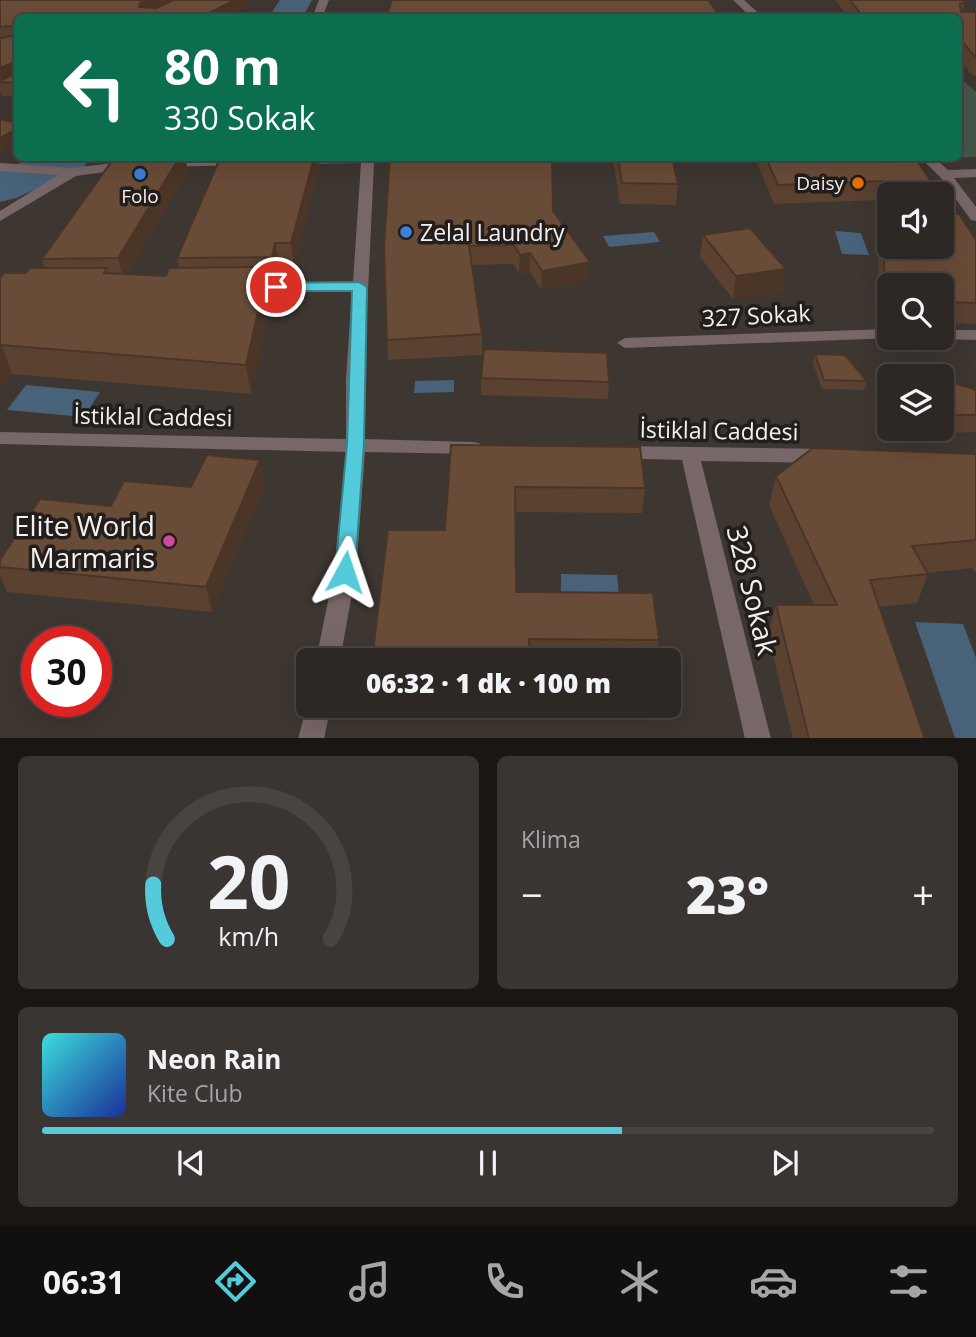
<!DOCTYPE html>
<html lang="tr">
<head>
<meta charset="utf-8">
<style>
  :root { --surface:#2e2825; --page:#3a3432; --text:#f1f3f6; --muted:#a7a6a7; --line:#494442; --accent:#53cbdb }
  body { margin:0; font-family:"Open Sans",sans-serif; background:var(--page); color:var(--text); height:100vh; display:flex; flex-direction:column; font-size:26px; white-space:nowrap }
  * { box-sizing:border-box; margin:0 }
  p { font-size:23px; color:var(--muted) }
  .icon { flex:none; width:38px; height:38px; fill:none; stroke:currentColor; stroke-width:2; stroke-linecap:round; stroke-linejoin:round }
  .map { position:relative; height:738px; overflow:hidden }
  .drawer { display:flex; flex-direction:column; gap:18px; padding:18px; background:#191614; flex:1 }
  .drawer>* { flex:none }
  .hud { position:absolute; left:14px; top:14px; width:948px; height:147px; border-radius:10px; box-shadow:0 7px 28px #0002,0 0 0 2px var(--line); background:#0b6e4f; color:#fff; overflow:hidden }
  .tools { position:absolute; left:877px; top:182px; display:grid; gap:14px }
  .tools a { display:grid; place-items:center; width:77px; height:77px; border-radius:10px; background:var(--surface); box-shadow:0 7px 28px #0002,0 0 0 2px var(--line); font-size:35px }
  .speed { position:absolute; left:21px; top:626px; display:flex; gap:14px; font-size:35px; font-weight:700; text-align:center }
  .speed>* { display:grid; place-content:center; width:91px; height:91px; border-radius:50%; background:var(--surface); box-shadow:0 7px 28px #0002,0 0 0 2px var(--line); line-height:1 }
  .speed .limit { border:10px solid #d22; background:#fff; color:#111 }
  .pin { position:absolute; display:grid; place-items:center; width:60px; height:60px; color:#fff; margin:-30px; border:4px solid #fff; border-radius:50%; box-shadow:0 2px 7px #0007 }
  .me { position:absolute; width:77px; margin:-38px; rotate:5deg; stroke-linejoin:round; filter:drop-shadow(0 0 5px #0008) }
  .turn { display:flex; align-items:center; gap:24px; height:147px; padding:0 35px; font-size:32px }
  .turn .icon { width:91px; height:91px; stroke-width:2.5 }
  .turn b { display:block; font-size:49px; line-height:60px }
  .big { font-size:52px; font-weight:800; line-height:1.1 }
  .drawer .card { flex:1; display:flex; flex-direction:column; justify-content:center; gap:10px; min-width:0; padding:0 24px; border-radius:10px; background:var(--page) }
  .drawer .dial { align-items:center; gap:0 }
  .dial svg { height:182px; overflow:visible; fill:none; stroke:var(--line); stroke-width:7; stroke-linecap:round; text-anchor:middle }
  .dial text { fill:var(--text); stroke:none }
  .song { display:flex; align-items:center; gap:21px }
  .cover { width:84px; height:84px; border-radius:10px; background:linear-gradient(135deg,hsl(180 70% 55%),hsl(230 70% 35%)) }
  .played { height:7px; border-radius:4px; background:linear-gradient(90deg,var(--accent) 65%,var(--line) 65%) }
  .keys { display:flex; justify-content:space-around; direction:ltr }
  .heat { display:flex; justify-content:space-between; align-items:center; font-size:38px; direction:ltr }
  .drawer .tiles { flex:1; display:grid; gap:18px; grid-template-columns:1fr 1fr }
  .card:last-child { grid-column:span 2 }
  .trip { position:absolute; left:296px; top:648px; width:385px; height:70px; border-radius:10px; background:var(--surface); box-shadow:0 7px 28px #0002,0 0 0 2px var(--line); font-weight:800; line-height:70px; text-align:center }
  .tab-bar { display:flex; height:112px; justify-content:space-around; align-items:center; background:#12100f; color:var(--muted) }
  .tab-bar .icon { width:49px; height:49px }
  .tab-bar .current { color:var(--accent) }
  .tab-bar b { font-size:32px; color:var(--text) }
  .map>svg:first-child { display:block }
  .green { fill:#44584a }
  .water { fill:#48627a }
  .lines { fill:none; stroke-linecap:round; stroke-linejoin:round }
  .river { fill:#48627a; fill-rule:evenodd }
  .minor { fill:#786768; fill-rule:evenodd }
  .wall { fill:#5a4130 }
  .shaded-wall { fill:#4a3527 }
  .building { fill:#694c38; stroke:#4a3527; stroke-width:2 }
  .route { fill:#53cbdb; stroke:#36848e; stroke-width:2 }
  .shop-dot { fill:#3f7fe0; stroke:#211e1c; stroke-width:2.5 }
  .food-dot { fill:#e8710a; stroke:#211e1c; stroke-width:2.5 }
  .hotel-dot { fill:#d1479c; stroke:#211e1c; stroke-width:2.5 }
  .labels { text-anchor:middle; dominant-baseline:central; stroke-width:7; stroke-linejoin:round; paint-order:stroke }
  .far-poi-label { font-size:19px; fill:#f5f0ed; stroke:#211e1c; text-anchor:end }
  .poi-label { font-size:23px; fill:#f5f0ed; stroke:#211e1c; text-anchor:start }
  .street-label { font-size:23px; fill:#f5f0ed; stroke:#211e1c }
  .near-poi-label { font-size:28px; fill:#f5f0ed; stroke:#211e1c; text-anchor:end }
  .near-street-label { font-size:28px; fill:#f5f0ed; stroke:#211e1c }
</style>
</head>
<body>
<div class="map">
<svg width="976" height="739" viewBox="0 0 976 739">
  <rect width="100%" height="100%" fill="#3d3631"/>
  <path class="green" d="M959 77 976 92V157L950 158H949H959Z"/>
  <path class="water" d="M835 231 861 233 869 255 842 254Z
    M654 232 660 242 609 247 603 236Z
    M454 380V392L414 393 415 381Z
    M26 385 100 392 84 417 7 410Z
    M561 574 617 575 619 596 561 595Z
    M915 622 963 624 976 658V738H955Z"/>
  <g class="lines">
    <path class="river" d="M280 0H312L302 18H268Z
      M32 158H90L84 167 16 198 0 202V171Z"/>
    <path class="minor" d="M319 0H329L322 18H312Z
      M733 0H744L764 18H752Z
      M243 158 248 161 241 165 164 167 157 163 164 159Z
      M292 158 419 159 412 163H374L364 378 365 439 472 442 479 443 482 448 479 453 472 454 365 452 356 572 340 660H316L334 572 346 452 0 444V432L346 439V378L352 292H248L240 287 248 282H353L361 163 297 164 292 163Z
      M526 158H788L790 159 783 163H531L526 162Z
      M887 158H935L948 170 976 169V177L954 178 976 207V221L971 220 940 177 925 162 892 163 887 162Z
      M129 161 134 162V168L76 176 0 221V211L58 175 0 171V163L72 168Z
      M889 329V338H894L625 348 617 343 625 338Z
      M942 330H976V340L936 339 942 338Z
      M619 446 826 449 833 451 836 456 833 461 826 463 701 461 771 739H745L682 460 612 458 609 453 612 448Z
      M308 702V705H331L324 739H298Z"/>
  </g>
  <path class="wall" d="M0 0 250 6 18 18V97L2 96 0 91Z
    M835 0H963L965 2 962 12H975L976 9V76H973L959 59V18H849Z
    M390 158 553 211 590 262 588 281 541 290 530 272 519 274 513 264 472 265 482 334V355L388 360 387 340Z
    M615 158H672L678 184 676 205 620 204 614 165Z
    M759 158H915L954 214 976 240V324L942 323V285H889V323L878 322 879 232 881 224 879 200 774 204 758 165Z
    M319 167 294 265H279L275 280H270L272 295 251 394 12 374 0 389V278L45 268 42 259 188 170 128 274 166 276 179 268 177 258Z
    M703 235 786 269 781 292 733 299 700 257Z
    M815 354 867 381 864 390 822 389 813 363Z
    M481 378 609 382 608 399 481 395Z
    M942 379 976 390V432L950 433 939 429H942Z
    M451 445 645 488 642 513 515 512 516 592 659 640 656 660H372L445 530Z
    M976 454V573L972 568 927 573 928 574 917 603 879 607 925 739H793L768 634 776 605H814L769 505 776 476Z
    M265 485 212 612 7 592 0 576V560L111 506 191 487Z"/>
  <path class="shaded-wall" d="M147 0H176L143 16 139 7 140 3Z
    M235 0H249L250 6 227 18H199Z
    M15 62 18 76 0 82V68Z
    M18 128V144L0 155V138Z
    M179 158H185L188 170 124 281 118 258Z
    M314 158H318L319 167 294 265 291 243Z
    M275 243 279 265 275 280 272 257Z
    M530 253V272L519 274 520 255Z
    M590 262 588 281 541 290 542 271Z
    M268 267 272 295 251 394 246 365Z
    M786 269 781 292 733 299 736 276Z
    M2 345 12 374 0 389V347Z
    M260 460 265 485 212 612 206 587Z"/>
  <path class="building" d="M0 0H147L140 3 139 7 157 8 173 0H235L199 18H18V83L0 82V81L15 74V62L0 68V38L17 35 14 26 0 27Z
    M392 0H708L721 18H386Z
    M850 0H963L965 2 960 4 961 12H976V58L959 38V18H864Z
    M0 119 18 123V128L0 138Z
    M114 158H179L118 258 42 259Z
    M220 158H314L291 243H275L272 257 177 258Z
    M390 158H552L553 211 590 262 542 271 530 253 520 255 514 245 469 246 482 334 387 340 384 246Z
    M618 158H672L678 184 622 183Z
    M766 158H915L940 194H889V247H942V196L954 214H959L976 240V303L942 302V285H889V301H884V212H887L884 181 778 185Z
    M750 228 786 269 736 276 703 235Z
    M268 267 246 365 2 345 0 347V278L4 273H26L30 268H107L104 273 166 276 169 268Z
    M484 349 607 353 609 382 481 378Z
    M815 354 845 355 867 381 824 380Z
    M911 370 932 376H908Z
    M942 379 976 390V415H957L942 410Z
    M451 445 640 447 645 488 515 487 516 592 653 593 659 640 529 639 530 660H372L388 530H445Z
    M813 448 976 454V540L912 546 928 574 870 580 925 739H809L776 605H837L776 476Z
    M207 455 260 460 206 587 0 567V560L40 499 111 506 124 481 191 487Z"/>
  <path class="route" d="M359 282 367 287 364 444 355 572 352 577H338L335 572 347 444 352 291H276L269 287 276 283Z"/>
  <g class="shop-dot">
    <circle cx="140" cy="174" r="7"/>
    <circle cx="406" cy="232" r="7"/>
  </g>
  <circle class="food-dot" cx="858" cy="183" r="7"/>
  <circle class="hotel-dot" cx="169" cy="541" r="7"/>
  <g class="labels">
    <g class="far-poi-label">
      <text x="844" y="183">Daisy</text>
      <text x="140" y="196" text-anchor="middle">Folo</text>
    </g>
    <g class="poi-label">
      <text x="420" y="232">Zelal Laundry</text>
    </g>
    <g class="street-label">
      <text transform="translate(756 315) rotate(-3)">327 Sokak</text>
      <text transform="translate(153 416) rotate(1)">İstiklal Caddesi</text>
      <text transform="translate(719 430) rotate(1)">İstiklal Caddesi</text>
    </g>
    <g class="near-poi-label">
      <text x="155" y="525">Elite World<tspan x="155" dy="32">Marmaris</tspan></text>
    </g>
    <g class="near-street-label">
      <text transform="translate(753 590) rotate(76)">328 Sokak</text>
    </g>
  </g>
</svg>
<div class="tools">
<a><svg class="icon" aria-label="sound" viewBox="0 0 24 24"><path d="M4 9h4l5-4v14l-5-4H4zM17 9q2 3 0 6"/></svg></a>
<a><svg class="icon" aria-label="search" viewBox="0 0 24 24"><circle cx="10" cy="10" r="6"/><path d="M15 15l6 6"/></svg></a>
<a><svg class="icon" aria-label="layers" viewBox="0 0 24 24"><path d="M12 4l9 5-9 5-9-5zM3 14l9 5 9-5"/></svg></a>
</div>
<div class="speed"><div class="limit">30</div></div>
<div class="pin" style="left:276px;top:287px;background:#d93025"><svg class="icon" aria-label="arrive" viewBox="0 0 24 24"><path d="M6 21V4h12l-3 4 3 4H6"/></svg></div>
<svg class="me" style="left:345px;top:572px" viewBox="-20 -20 40 40"><path d="M0-17L14 15 0 8-14 15z" fill="#53cbdb" stroke="#fff" stroke-width="4"/></svg>
<div class="trip">06:32 · 1 dk · 100 m</div>
<div class="hud">
<div class="turn"><svg class="icon" aria-label="left" viewBox="0 0 24 24"><path d="M17 20v-9H6M10 6l-5 5 5 5"/></svg><div><b>80 m</b>330 Sokak</div></div>
</div>
</div>
<section class="drawer">
<div class="tiles">
<div class="card dial"><svg viewBox="0 0 100 80">
<path d="M14 69A42 42 0 1 1 86 69"/>
<path d="M14 69A42 42 0 0 1 8 45" stroke="#53cbdb"/>
<text x="50" y="56" font-size="32" font-weight="700">20</text>
<text x="50" y="72" font-size="11">km/h</text>
</svg></div>
<div class="card"><p>Klima</p>
<div class="heat"><a>−</a><b class="big">23°</b><a>+</a></div>
</div>
<div class="card">
<div class="song"><i class="cover"></i><div><b>Neon Rain</b><p>Kite Club</p></div></div>
<div class="played"></div>
<div class="keys"><svg class="icon" aria-label="previous" viewBox="0 0 24 24"><path d="M18 5L8 12l10 7zM5 5v14"/></svg><svg class="icon" aria-label="pause" viewBox="0 0 24 24"><path d="M8 5v14M16 5v14"/></svg><svg class="icon" aria-label="next" viewBox="0 0 24 24"><path d="M6 5l10 7-10 7zM19 5v14"/></svg></div>
</div>
</div>
</section>
<nav class="tab-bar">
<b>06:31</b>
<svg class="icon current" aria-label="directions" viewBox="0 0 24 24"><path d="M12 3l9 9-9 9-9-9zM9 14v-3h6M13 9l2 2-2 2"/></svg>
<svg class="icon" aria-label="music" viewBox="0 0 24 24"><path d="M9 18V5l10-2v13"/><circle cx="6" cy="18" r="3"/><circle cx="16" cy="16" r="3"/></svg>
<svg class="icon" aria-label="phone" viewBox="0 0 24 24"><path d="M5 4h4l2 5-3 2q2 4 5 5l2-3 5 2v4C11 20 4 13 5 4z"/></svg>
<svg class="icon" aria-label="climate" viewBox="0 0 24 24"><path d="M12 3v18M4 7l16 10M4 17L20 7"/></svg>
<svg class="icon" aria-label="car" viewBox="0 0 24 24"><path d="M5 17H2v-5l4-1 3-4h7l3 4 3 1v5h-3M9 17h6M6 11h13"/><circle cx="7" cy="17" r="2"/><circle cx="17" cy="17" r="2"/></svg>
<svg class="icon" aria-label="filters" viewBox="0 0 24 24"><path d="M4 7h16M4 17h16"/><circle cx="9" cy="7" r="2"/><circle cx="15" cy="17" r="2"/></svg>
</nav>
</body>
</html>
